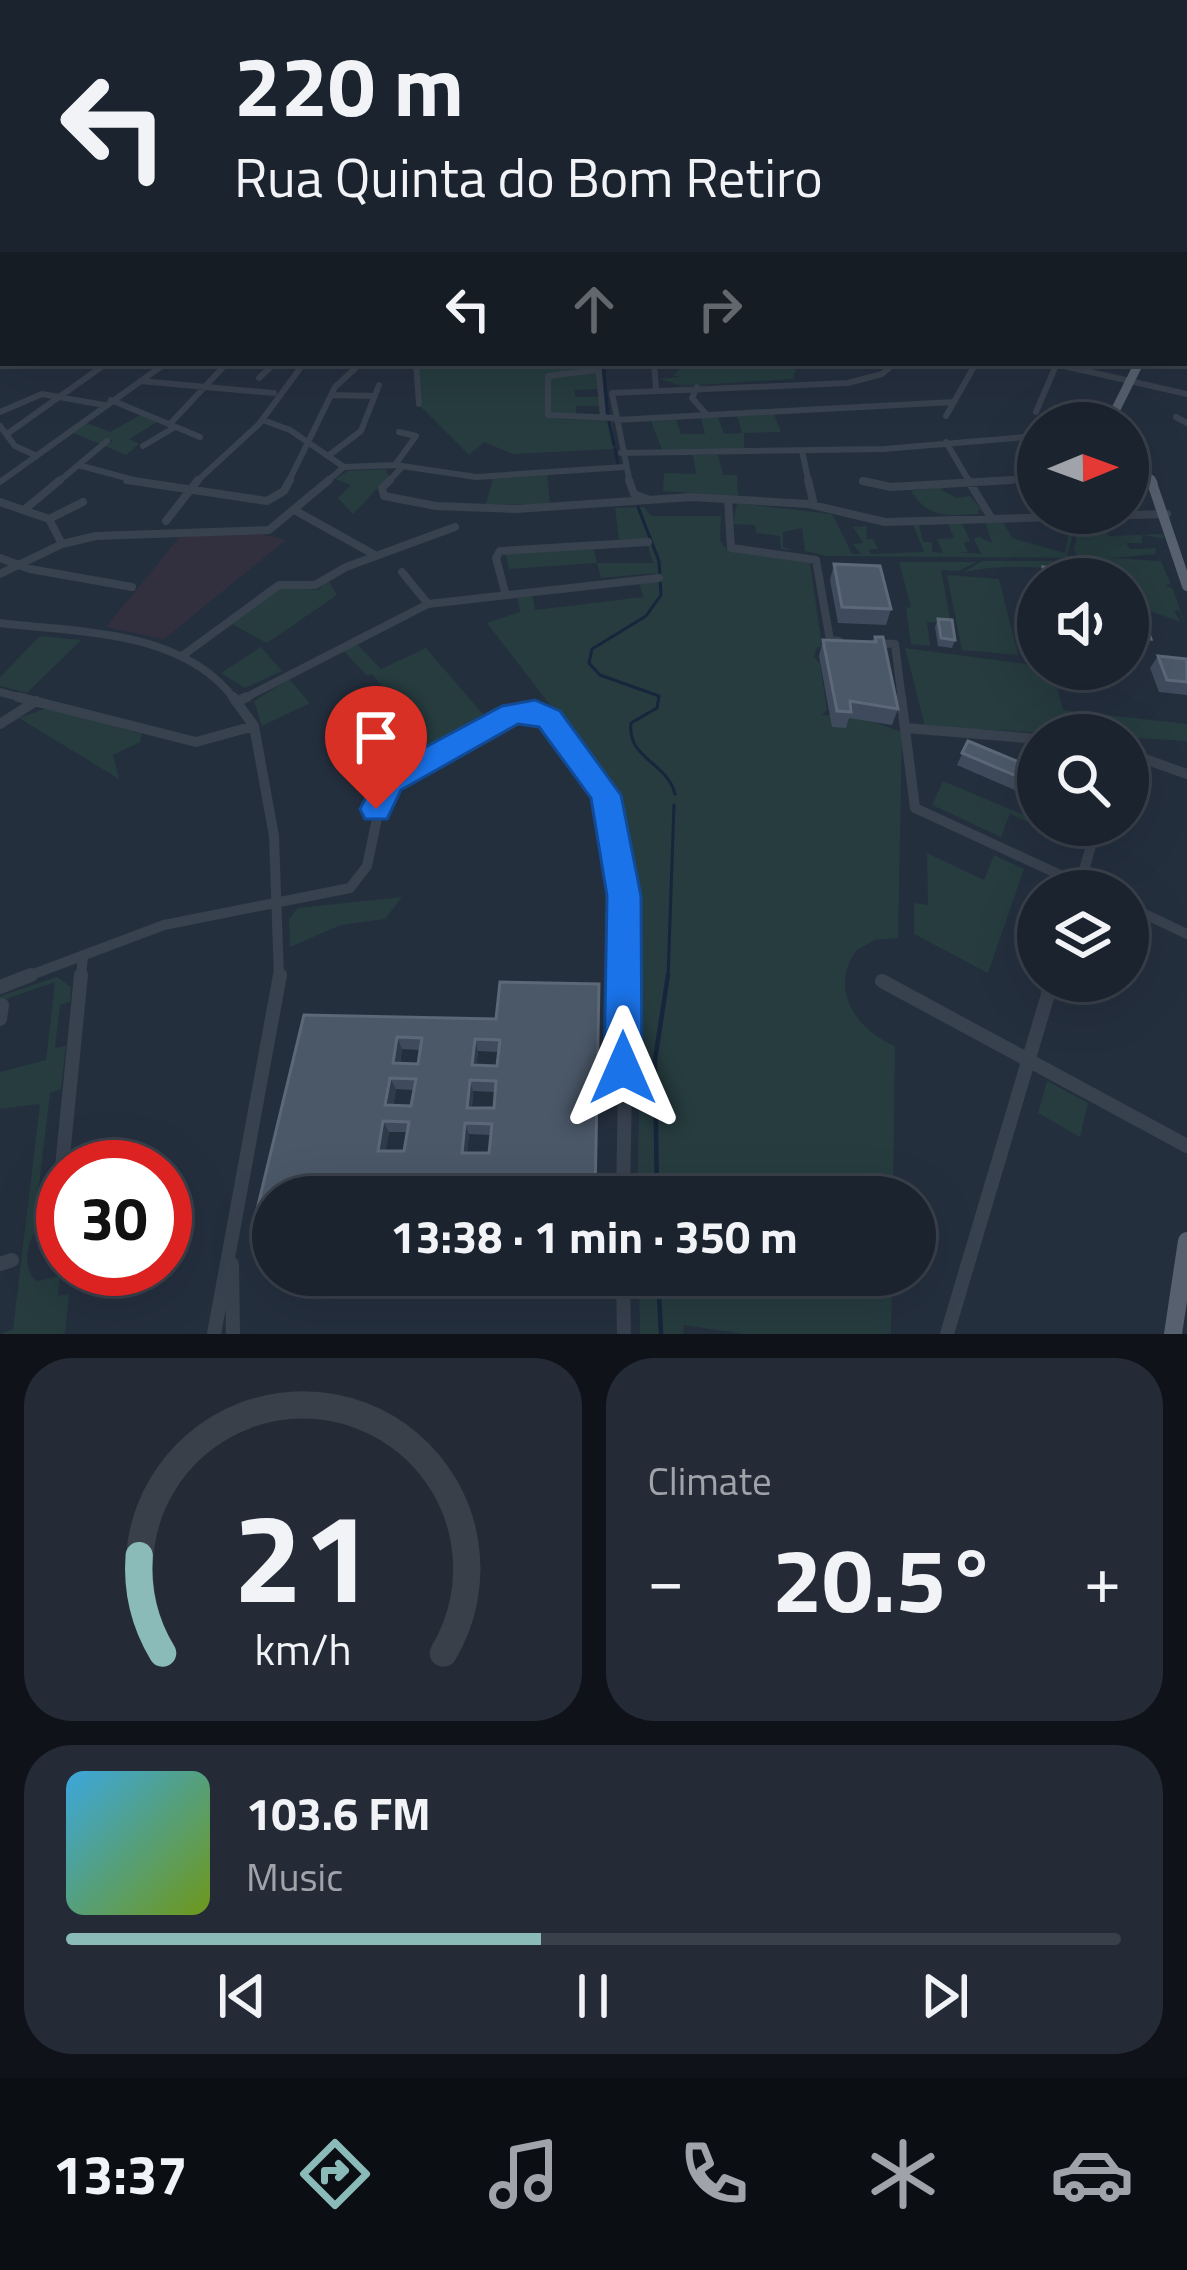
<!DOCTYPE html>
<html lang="en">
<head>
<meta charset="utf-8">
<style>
  :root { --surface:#1b232e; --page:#242b36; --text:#f1f3f6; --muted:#a0a4aa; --line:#39404a; --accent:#8bbbb9 }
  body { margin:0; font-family:"Titillium Web",sans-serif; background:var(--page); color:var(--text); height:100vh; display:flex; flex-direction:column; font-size:45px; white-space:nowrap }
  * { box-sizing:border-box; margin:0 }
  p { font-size:39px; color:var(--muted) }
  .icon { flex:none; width:66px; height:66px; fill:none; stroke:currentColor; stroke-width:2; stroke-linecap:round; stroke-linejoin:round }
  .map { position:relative; height:1334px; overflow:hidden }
  .drawer { display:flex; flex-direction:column; gap:24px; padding:24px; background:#0f1319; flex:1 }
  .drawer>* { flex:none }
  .guide { position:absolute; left:0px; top:0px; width:1188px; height:366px; box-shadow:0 12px 48px #0002,0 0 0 3px var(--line); background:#1b232e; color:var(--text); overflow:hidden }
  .needle { width:78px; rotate:89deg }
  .fabs { position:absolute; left:1017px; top:402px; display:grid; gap:24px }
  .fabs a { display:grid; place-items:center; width:132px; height:132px; border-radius:50%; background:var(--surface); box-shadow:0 12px 48px #0002,0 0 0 3px var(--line); font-size:60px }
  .speed { position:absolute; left:36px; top:1140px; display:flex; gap:24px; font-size:60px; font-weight:700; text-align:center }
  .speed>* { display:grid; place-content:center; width:156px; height:156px; border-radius:50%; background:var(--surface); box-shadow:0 12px 48px #0002,0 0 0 3px var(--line); line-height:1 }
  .speed .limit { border:18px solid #d22; background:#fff; color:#111 }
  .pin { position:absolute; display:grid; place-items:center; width:102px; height:102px; color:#fff; margin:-123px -51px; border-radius:50% 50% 50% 0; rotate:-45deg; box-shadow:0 0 12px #0007 }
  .pin .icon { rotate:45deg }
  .me { position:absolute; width:132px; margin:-66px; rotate:0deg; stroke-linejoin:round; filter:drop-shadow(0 0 9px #0008) }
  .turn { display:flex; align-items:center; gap:42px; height:252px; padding:0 36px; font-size:54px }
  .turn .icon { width:156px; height:156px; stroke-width:2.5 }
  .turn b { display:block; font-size:84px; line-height:102px }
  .lanes { display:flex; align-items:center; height:114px; padding:0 36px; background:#0003; justify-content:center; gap:60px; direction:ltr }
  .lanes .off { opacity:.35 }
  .big { font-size:90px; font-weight:700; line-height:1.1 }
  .drawer .widget { flex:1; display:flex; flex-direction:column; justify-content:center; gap:18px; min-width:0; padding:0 42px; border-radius:48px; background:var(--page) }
  .drawer .dial { align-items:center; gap:0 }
  .dial svg { height:312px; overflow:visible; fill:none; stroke:var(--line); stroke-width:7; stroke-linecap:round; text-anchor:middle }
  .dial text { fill:var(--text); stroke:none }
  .song { display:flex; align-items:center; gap:36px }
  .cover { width:144px; height:144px; border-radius:18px; background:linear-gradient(135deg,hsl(200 70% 55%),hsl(80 70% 35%)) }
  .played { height:12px; border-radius:6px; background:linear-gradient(90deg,var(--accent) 45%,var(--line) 45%) }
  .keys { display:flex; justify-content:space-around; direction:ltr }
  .heat { display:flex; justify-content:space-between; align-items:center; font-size:66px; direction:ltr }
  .drawer .tiles { flex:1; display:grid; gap:24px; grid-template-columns:1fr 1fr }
  .widget:last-child { grid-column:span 2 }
  .trip { position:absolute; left:252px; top:1176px; width:684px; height:120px; border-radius:60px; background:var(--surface); box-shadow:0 12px 48px #0002,0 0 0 3px var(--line); font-weight:700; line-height:120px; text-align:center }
  .tabs { display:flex; height:192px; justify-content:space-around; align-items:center; background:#0b0e12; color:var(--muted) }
  .tabs .icon { width:84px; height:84px }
  .tabs .active { color:var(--accent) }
  .tabs b { font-size:54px; color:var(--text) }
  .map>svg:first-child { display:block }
  .medical { fill:#32303f }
  .green { fill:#263c3f }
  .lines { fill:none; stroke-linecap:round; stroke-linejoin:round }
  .stream-far1 { stroke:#17263c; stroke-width:3 }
  .stream { stroke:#17263c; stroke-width:4.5 }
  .minor-far3 { stroke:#38414e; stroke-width:6 }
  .minor-far2 { stroke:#38414e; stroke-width:8 }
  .minor-far1 { stroke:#38414e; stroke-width:10 }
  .minor { stroke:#38414e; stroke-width:14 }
  .major-far2 { stroke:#56606e; stroke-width:9 }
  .major-far1 { stroke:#56606e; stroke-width:10 }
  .major { stroke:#56606e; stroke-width:18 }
  .wall { fill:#3f4b5c; fill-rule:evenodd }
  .shaded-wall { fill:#2f3b4b }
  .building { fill:#4b5868; stroke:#5c6777; stroke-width:3; fill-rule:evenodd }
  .route { fill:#1a73e8; stroke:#114b97; stroke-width:3 }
</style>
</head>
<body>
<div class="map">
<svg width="1187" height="1334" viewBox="0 0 1187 1334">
  <rect width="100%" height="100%" fill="#242f3e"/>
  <path class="medical" d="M182 534H261L286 540 164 639 106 627Z"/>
  <path class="green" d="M595 363 599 389 575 390V397H599V406H576V415L557 419 612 420 614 449 513 454 484 442 469 455 421 407 419 365Z
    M687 363H798L793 379 683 386 659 379 680 377 673 375Z
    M774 414 781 432 744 433V449L662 450 651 421 676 419 681 434H705L701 418 718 417 724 434 742 433 737 416Z
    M140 415 157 422 129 439 139 444 126 455 105 446 114 439 100 444 71 432 85 422 110 432Z
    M693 455H718L723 475H737L738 496 663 491 664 473 696 474Z
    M385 469 389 476 353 514 338 498 351 485 335 479 348 471Z
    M547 474 550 505 486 504 493 478Z
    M950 485 941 490 957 498 970 496 984 513 978 509 979 514C947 515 930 520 911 491Z
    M737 503 832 514 852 554H861L853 544 863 543 853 527 867 526 866 539H873L878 549H869L871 554 924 552 913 525H919L923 542H932V552L943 553 937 539 954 538 948 524 962 523 970 541 964 543 968 552H957L981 554 974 539 979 537 992 543 995 551 985 522H1003L1012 538 1065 553 1069 530 1059 520H1069L1072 539 1067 556H1077L1074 549 1081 519H1097L1109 536 1163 534 1164 539 1142 535V543H1126L1130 549 1156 548 1155 554 1112 558 1161 561 1171 584 1165 585 1173 589 1187 630 1179 610 1174 611 1181 622 1138 607 1126 576C1072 571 1015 561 964 572L982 561H1074L1085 558 826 556 805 551 802 528 783 532V547L792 550 781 549 780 536 756 533 755 525 733 524Z
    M644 507 651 516H721L720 541 728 551 810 563 822 647H817L814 657 820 664 827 710 822 715 861 718 902 732 898 938 875 940 857 950C828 988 856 1030 895 1046L893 1197H638C637 1101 653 855 607 779L487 623 520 612 517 595 532 593 535 610 643 597 639 582 656 573 601 578 597 563H653L646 539 619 540 615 508Z
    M593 547 597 563 509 569 505 552Z
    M899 562H977L958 571 941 570 951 624 927 622 930 646 911 644 906 608 911 607Z
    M947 575 999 579 1018 655 962 650Z
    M328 580 337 595 267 643 232 624 282 587 318 590Z
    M40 636 81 640 27 693 0 686V677Z
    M356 643 381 669 426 648 487 719 431 749 372 674 367 676 343 650Z
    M261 647 282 671 245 688 221 673Z
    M905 648 1033 665 1057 687 1063 710 1187 724V741L925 726Z
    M289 679 310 703 262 726 254 701Z
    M47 708 142 734 140 742 113 755 119 779 19 718Z
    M943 781 1038 821 1039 827 1010 814 1001 837 932 805Z
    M927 853 984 880 994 855 1024 869 988 973 914 934V903L928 905Z
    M402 897 385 919 341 925 290 947 289 919 298 908Z
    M57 977 71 987 70 1002 60 1005 55 1048 66 1046 61 1089 50 1093 35 1220 41 1223C28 1240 20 1265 36 1281L60 1276 58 1296 69 1294 65 1334H1L13 1329 40 1104 0 1109V1072L46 1060 55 982 0 1001V996Z
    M1047 1081 1088 1103 1080 1137 1038 1113Z
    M639 1275H892L891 1334H743L684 1325 683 1334H640Z"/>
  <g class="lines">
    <path class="stream-far1" d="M603 363 608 415
      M609 422 614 445
      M615 449 618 464
      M638 507 659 561 661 595 646 616 592 649 589 663 600 675 659 696 657 708 631 723C627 759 667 762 675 794
      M668 978 674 805"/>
    <path class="stream" d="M657 1197 655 1060 668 975
      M658 1275 661 1334"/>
    <path class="minor-far3" d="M416 363 419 404
      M598 363 603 417
      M654 363 656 389
      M1051 363 1187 394
      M803 366 849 363
      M598 370 548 376V415L616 418
      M259 378 275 363
      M140 381 274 393
      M697 387 692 398 707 415
      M331 395 375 396
      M111 400 200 437
      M0 412 42 394 104 405
      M1036 412 1057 363
      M946 416 976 363
      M1176 417 1187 423
      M263 420 290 430 344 467 395 465 476 477 624 467
      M616 420 954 402
      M170 424 227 363
      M0 426 15 446 35 455
      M7 434 107 363
      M946 442 970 483
      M143 446 175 427
      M802 451 809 483
      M621 453 884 449 1038 436
      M328 456 361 431 379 385
      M78 465 145 483
      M395 465 416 436 399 432
      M863 481 870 483
      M0 482 166 363
      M57 483 107 441
      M195 483 259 424 304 363
      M288 483 335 387 361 363
      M325 483 344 467
      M387 483 403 466
      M630 483 612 393 848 383 882 374 895 363
      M963 483 1038 478"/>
    <path class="minor-far2" d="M127 480 267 501 284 491 290 480
      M390 480 382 488 384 496 436 506 516 509 692 497 808 504 885 522 1167 514
      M629 480 634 494 647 499
      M808 480 814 505
      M968 480 992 519
      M863 481 891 487 1012 480
      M728 499 731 548 816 560 830 640 839 641
      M0 502 49 519 62 544
      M25 509 60 480
      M296 511 375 555
      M49 519 83 502
      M166 521 198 480
      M0 558 30 569 132 587
      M402 572 428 604
      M0 574 62 544 96 536 269 530 329 480
      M505 592 496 558 500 551 648 542
      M0 623C78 633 183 629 235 700
      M874 643 895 644 902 700
      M182 656 279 585H315L346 567 455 527
      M0 692 30 700
      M241 700 428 604 659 578"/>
    <path class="minor-far1" d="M18 697 196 742 254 726
      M233 697 254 726 274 836 279 978
      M901 697 915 808 1095 891
      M240 700 247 697
      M0 724 36 701
      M906 728 1038 739
      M1128 753 1187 774
      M1078 891 1097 825
      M1128 906 1187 934
      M23 978 164 925 350 888 367 866 384 785 512 714 530 711 549 719 604 791 624 892 627 978
      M81 978 83 955"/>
    <path class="minor" d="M882 981 1187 1146
      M0 987 31 975
      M0 1019 2 1005
      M623 1197 627 975
      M54 1247 81 975
      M0 1264 12 1260
      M232 1264 233 1334
      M623 1275 624 1334
      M214 1334 280 975
      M947 1334 1052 981"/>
    <path class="major-far2" d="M1109 423 1139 363
      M1128 452 1153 483"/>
    <path class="major-far1" d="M1151 480 1187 586"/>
    <path class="major" d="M1173 1334 1187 1241"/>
  </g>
  <path class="wall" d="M834 564 891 609 886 625 838 623 830 580Z
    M1043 567 1077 579H1038V583L1037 579Z
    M1095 572 1127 575 1135 595 1128 606V579H1091Z
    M1128 615 1151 639 1144 651 1128 649Z
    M938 619 955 640 952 648 938 646 935 627Z
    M875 637 898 709 892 725 849 718 846 728 832 727 819 656 823 640 873 642Z
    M1158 656 1187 659V695L1159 692 1150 668Z
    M1062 669H1106L1099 681 1064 677Z
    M968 741 1038 770V790L1033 798 957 765Z
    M304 1015 496 1019 595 1197H273V1231L264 1230 254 1222ZM402 1049 420 1050 418 1064 400 1063ZM478 1051 499 1052 497 1066 476 1065ZM396 1089 414 1090 411 1106H393ZM473 1091 495 1092 494 1108H472ZM389 1132H407L404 1151H385ZM469 1134 491 1135 489 1153H467Z"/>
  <path class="shaded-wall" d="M397 1037 402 1049 398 1075 393 1063Z
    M475 1039 478 1051 475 1077 472 1065Z
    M390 1078 396 1089 391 1116 385 1105Z
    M470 1080 473 1091 471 1118 467 1108Z
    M383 1121 389 1132 384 1161 378 1151Z
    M465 1123 469 1134 466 1163 462 1153Z"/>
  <path class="building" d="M834 564 880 566 891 609 842 607Z
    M1043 567 1074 570 1077 579H1046Z
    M1095 572 1127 575 1135 595H1128V579H1097Z
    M1128 615 1143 617 1151 639 1128 637Z
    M938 619 952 620 955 640 941 638Z
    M875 637H883L898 709 850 701 851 712 837 711 823 640 876 642Z
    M1158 656 1187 659V682L1167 680Z
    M968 741 1038 770V785L962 753Z
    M500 982 599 984 595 1197H273V1223L254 1222 304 1015 496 1019ZM397 1037 422 1038 418 1064 393 1063ZM475 1039 500 1040 497 1066 472 1065ZM390 1078 416 1079 411 1106 385 1105ZM470 1080 496 1081 494 1108H467ZM383 1121 409 1122 404 1151H378ZM465 1123 492 1124 489 1153H462Z"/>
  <linearGradient id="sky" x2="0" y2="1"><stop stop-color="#141a22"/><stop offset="0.49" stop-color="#3f4d63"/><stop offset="1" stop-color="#3f4d63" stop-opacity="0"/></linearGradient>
  <rect width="1187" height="367" fill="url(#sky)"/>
  <path class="route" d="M535 700 560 711 621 795 641 896 642 1068 637 1082 623 1087 609 1082 604 1068 607 896 591 798 539 727 518 724 401 790 387 819H365L360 809 379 772 502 706Z"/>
</svg>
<div class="fabs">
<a><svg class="needle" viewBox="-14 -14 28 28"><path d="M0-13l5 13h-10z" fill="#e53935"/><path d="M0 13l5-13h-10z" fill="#a0a4aa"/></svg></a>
<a><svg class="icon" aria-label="sound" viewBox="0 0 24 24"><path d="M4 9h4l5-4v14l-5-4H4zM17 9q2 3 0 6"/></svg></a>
<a><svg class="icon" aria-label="search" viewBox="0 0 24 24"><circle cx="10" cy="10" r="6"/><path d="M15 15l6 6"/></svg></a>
<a><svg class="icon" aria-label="layers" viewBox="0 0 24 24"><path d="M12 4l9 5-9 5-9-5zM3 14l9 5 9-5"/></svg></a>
</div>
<div class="speed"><div class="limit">30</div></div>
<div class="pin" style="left:376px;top:809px;background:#d93025"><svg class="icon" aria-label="arrive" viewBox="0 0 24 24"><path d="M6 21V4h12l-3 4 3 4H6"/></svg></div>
<svg class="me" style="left:623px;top:1068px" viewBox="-20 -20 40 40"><path d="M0-17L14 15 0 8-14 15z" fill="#1a73e8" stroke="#fff" stroke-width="4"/></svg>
<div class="trip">13:38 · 1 min · 350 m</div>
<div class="guide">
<div class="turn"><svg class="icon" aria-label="left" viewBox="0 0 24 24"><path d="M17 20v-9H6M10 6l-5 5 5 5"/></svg><div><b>220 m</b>Rua Quinta do Bom Retiro</div></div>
<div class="lanes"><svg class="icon" aria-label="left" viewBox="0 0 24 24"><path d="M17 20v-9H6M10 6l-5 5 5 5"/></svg><svg class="icon off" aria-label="ahead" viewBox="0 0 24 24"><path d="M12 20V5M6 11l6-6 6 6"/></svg><svg class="icon off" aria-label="right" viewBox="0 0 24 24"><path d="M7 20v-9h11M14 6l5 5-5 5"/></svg></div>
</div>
</div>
<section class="drawer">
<div class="tiles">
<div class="widget dial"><svg viewBox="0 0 100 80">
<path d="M14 69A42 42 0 1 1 86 69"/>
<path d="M14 69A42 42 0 0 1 8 44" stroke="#8bbbb9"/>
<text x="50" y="56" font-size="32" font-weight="700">21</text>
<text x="50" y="72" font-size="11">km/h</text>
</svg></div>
<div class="widget"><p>Climate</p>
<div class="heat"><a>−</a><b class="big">20.5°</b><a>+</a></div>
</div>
<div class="widget">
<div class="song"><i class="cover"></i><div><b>103.6 FM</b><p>Music</p></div></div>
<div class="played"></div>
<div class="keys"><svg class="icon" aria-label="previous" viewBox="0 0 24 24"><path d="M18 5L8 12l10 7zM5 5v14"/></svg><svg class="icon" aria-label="pause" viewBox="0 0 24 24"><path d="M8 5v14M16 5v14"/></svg><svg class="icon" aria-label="next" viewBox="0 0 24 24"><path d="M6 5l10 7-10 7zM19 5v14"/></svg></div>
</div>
</div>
</section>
<nav class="tabs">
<b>13:37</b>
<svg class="icon active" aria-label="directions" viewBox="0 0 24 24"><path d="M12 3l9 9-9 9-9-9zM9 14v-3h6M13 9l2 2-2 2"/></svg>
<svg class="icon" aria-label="music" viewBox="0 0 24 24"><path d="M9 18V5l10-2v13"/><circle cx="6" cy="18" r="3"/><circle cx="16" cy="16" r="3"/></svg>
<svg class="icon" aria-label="phone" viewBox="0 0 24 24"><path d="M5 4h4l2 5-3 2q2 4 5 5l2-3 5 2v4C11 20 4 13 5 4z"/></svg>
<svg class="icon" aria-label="climate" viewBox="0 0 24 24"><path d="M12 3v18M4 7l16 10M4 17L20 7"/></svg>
<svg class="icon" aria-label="car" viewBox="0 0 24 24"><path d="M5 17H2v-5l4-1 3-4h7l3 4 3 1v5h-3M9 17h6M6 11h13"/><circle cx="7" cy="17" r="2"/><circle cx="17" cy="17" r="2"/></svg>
</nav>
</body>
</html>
